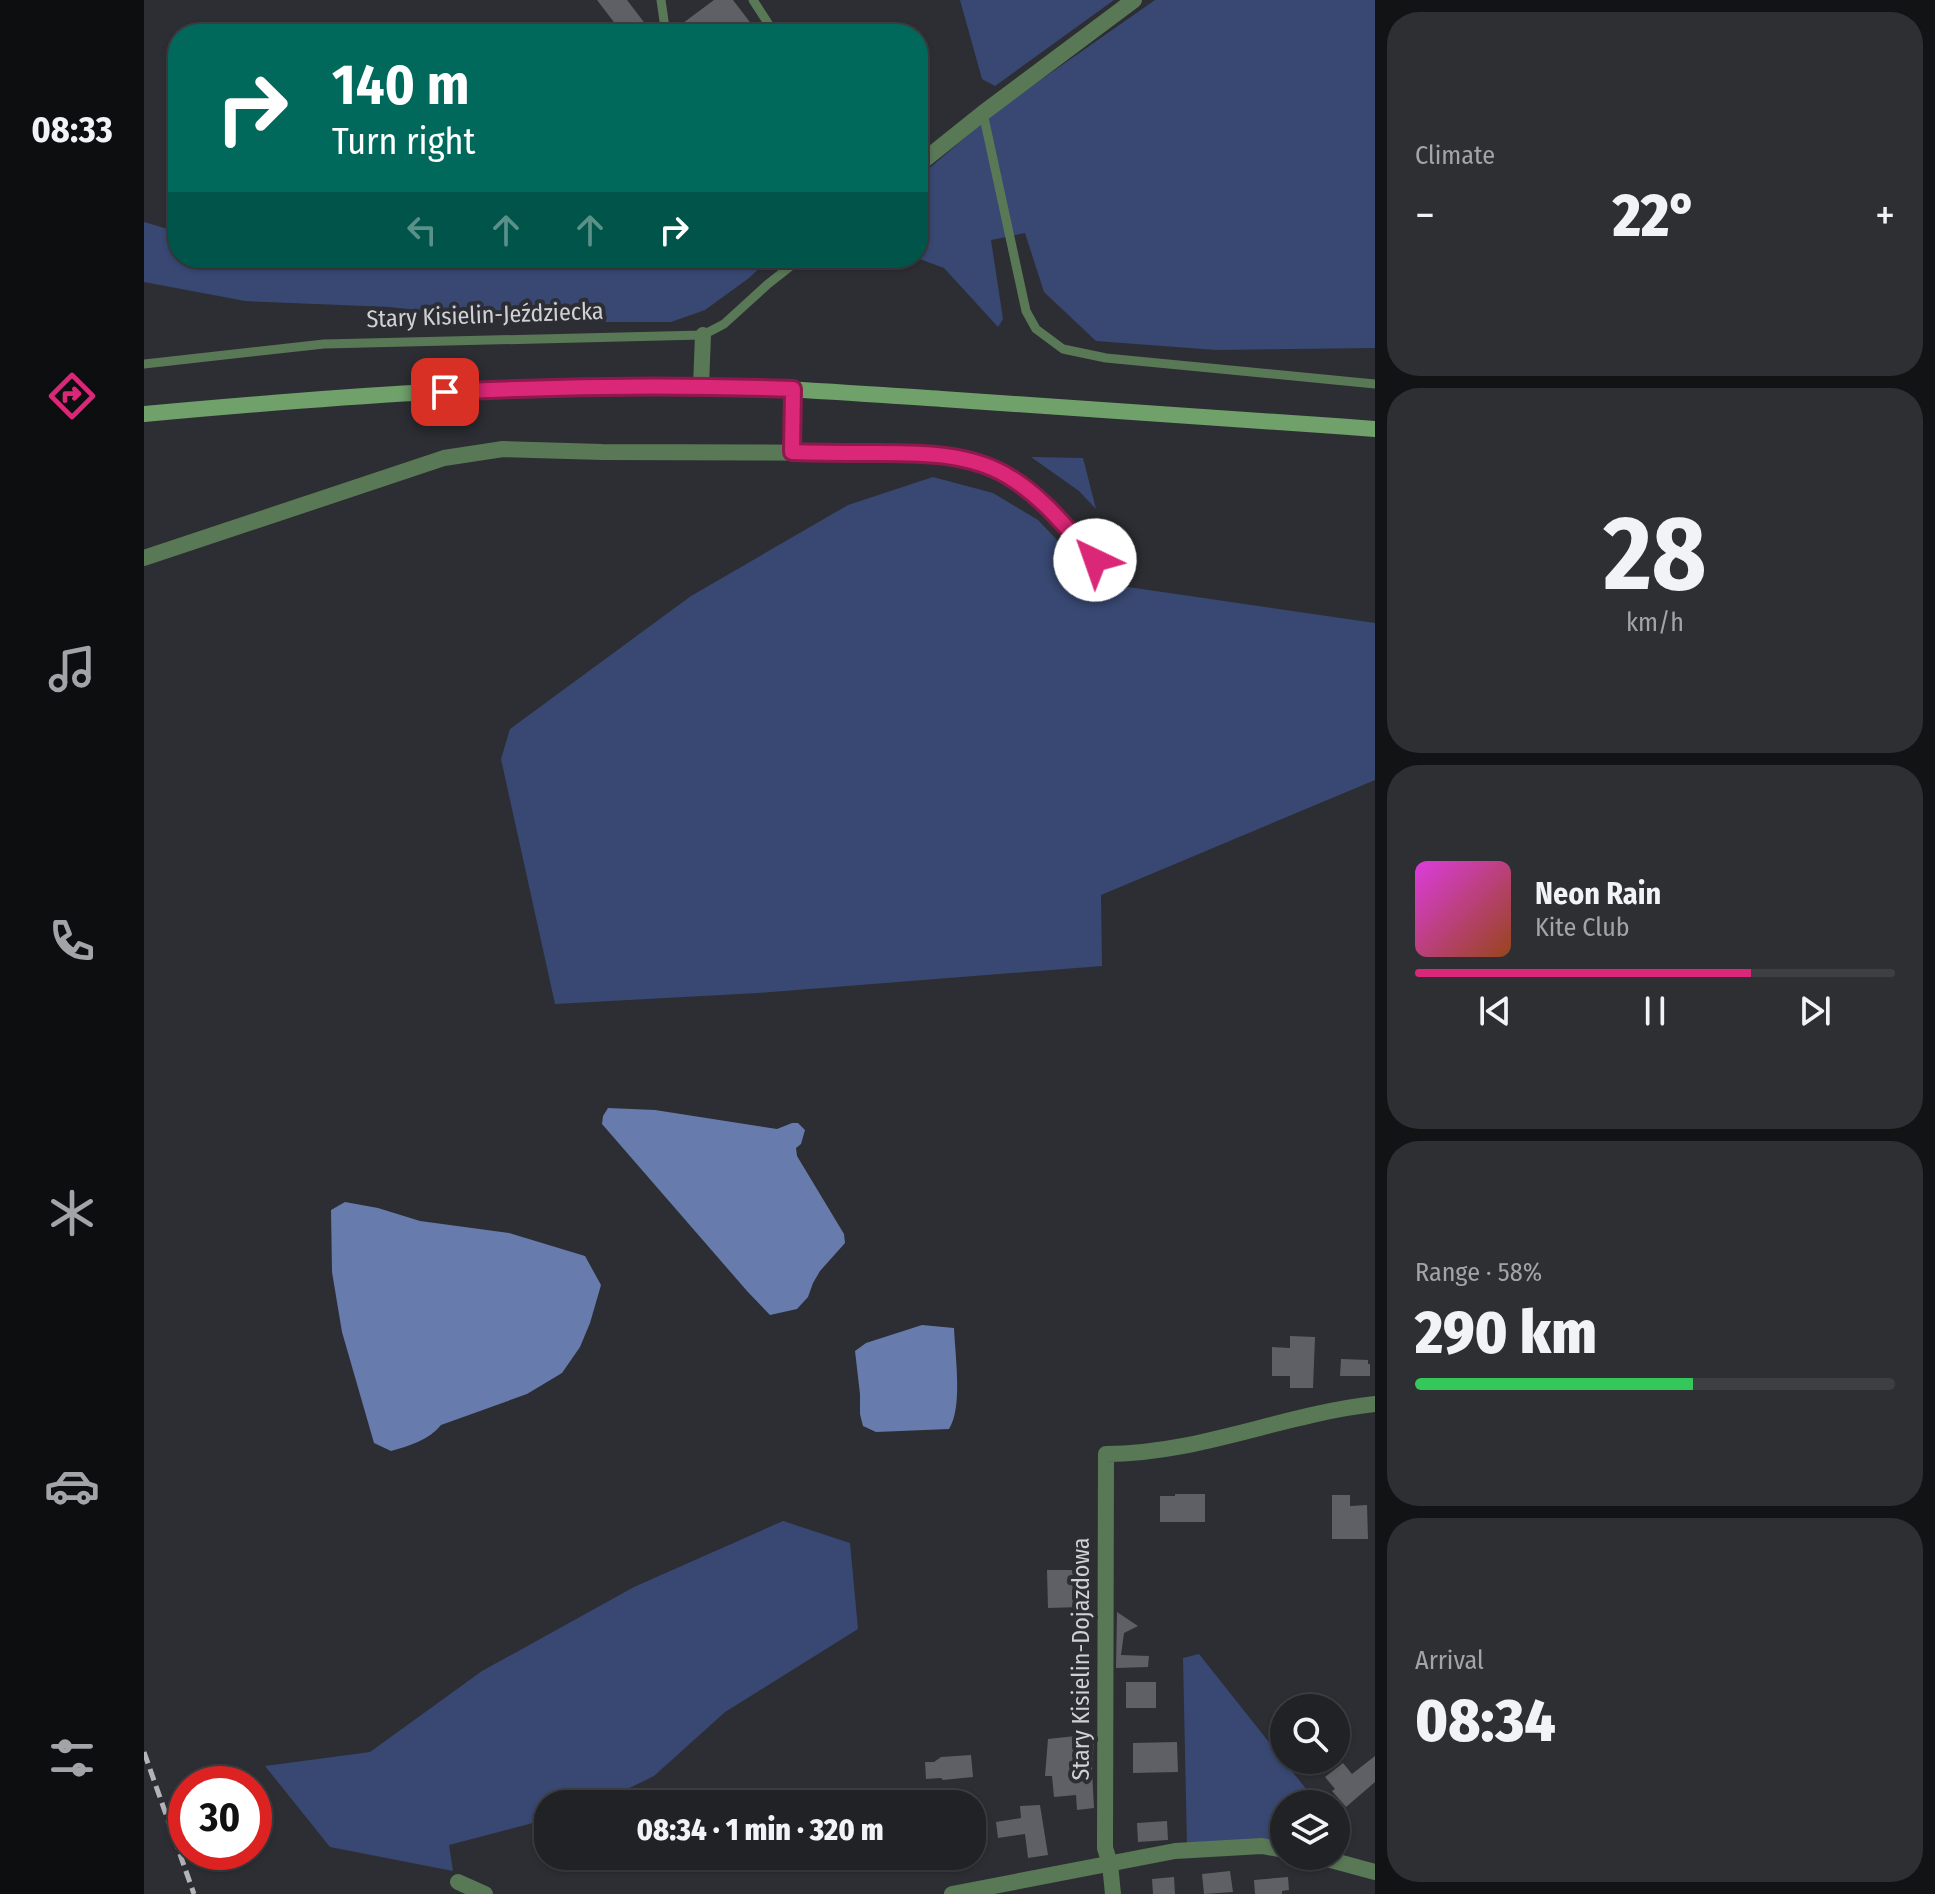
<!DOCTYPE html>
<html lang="en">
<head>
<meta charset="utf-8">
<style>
  :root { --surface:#212226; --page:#2d2f32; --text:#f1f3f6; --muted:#a2a4a7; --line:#3e3f43; --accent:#db2777 }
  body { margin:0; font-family:"Fira Sans Condensed",sans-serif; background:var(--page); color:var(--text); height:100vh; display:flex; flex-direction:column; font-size:30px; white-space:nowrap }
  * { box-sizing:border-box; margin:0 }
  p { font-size:26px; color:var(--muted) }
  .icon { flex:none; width:44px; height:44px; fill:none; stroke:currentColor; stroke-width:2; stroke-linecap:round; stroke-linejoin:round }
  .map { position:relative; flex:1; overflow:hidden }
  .details { display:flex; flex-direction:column; gap:12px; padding:12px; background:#121315; width:560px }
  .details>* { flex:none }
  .hud { position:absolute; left:24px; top:24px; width:760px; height:244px; border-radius:32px; box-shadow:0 2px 6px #0004,0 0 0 2px var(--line); background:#00695c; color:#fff; overflow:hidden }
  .controls { position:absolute; left:1126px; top:1694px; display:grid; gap:16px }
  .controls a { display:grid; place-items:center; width:80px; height:80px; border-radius:50%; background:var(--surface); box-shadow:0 2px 6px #0004,0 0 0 2px var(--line); font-size:40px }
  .speed { position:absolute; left:24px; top:1766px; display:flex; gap:16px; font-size:40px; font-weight:700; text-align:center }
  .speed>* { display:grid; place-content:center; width:104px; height:104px; border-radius:50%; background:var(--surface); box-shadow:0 2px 6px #0004,0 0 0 2px var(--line); line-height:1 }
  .speed .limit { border:12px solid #d22; background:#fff; color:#111 }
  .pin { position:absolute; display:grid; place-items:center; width:68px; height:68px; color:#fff; margin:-34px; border-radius:16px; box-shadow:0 4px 12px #0006 }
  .me { position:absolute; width:88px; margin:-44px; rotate:318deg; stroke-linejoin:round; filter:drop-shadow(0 0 6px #0008) }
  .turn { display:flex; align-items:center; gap:28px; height:168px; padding:0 32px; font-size:36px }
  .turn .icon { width:104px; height:104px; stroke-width:2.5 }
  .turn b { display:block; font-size:56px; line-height:68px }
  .lanes { display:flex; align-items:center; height:76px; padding:0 32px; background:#0003; justify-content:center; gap:40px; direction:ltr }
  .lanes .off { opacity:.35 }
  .big { font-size:60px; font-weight:800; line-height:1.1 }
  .details .card { flex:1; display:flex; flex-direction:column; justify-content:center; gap:12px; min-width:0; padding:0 28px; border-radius:32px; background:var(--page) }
  .details .dial { align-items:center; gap:0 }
  .dial b { font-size:104px; line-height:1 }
  .song { display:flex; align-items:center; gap:24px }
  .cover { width:96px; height:96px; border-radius:12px; background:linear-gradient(135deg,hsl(300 70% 55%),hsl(20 70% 35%)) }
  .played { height:8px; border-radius:4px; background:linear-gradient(90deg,var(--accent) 70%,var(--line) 70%) }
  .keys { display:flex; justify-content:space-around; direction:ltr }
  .heat { display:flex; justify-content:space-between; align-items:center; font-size:44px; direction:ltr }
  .charge { height:12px; border-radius:6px; background:linear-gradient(90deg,#34c759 58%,var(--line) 0) }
  .trip { position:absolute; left:390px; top:1790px; width:452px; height:80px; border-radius:32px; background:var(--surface); box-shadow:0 2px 6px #0004,0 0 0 2px var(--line); font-weight:800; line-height:80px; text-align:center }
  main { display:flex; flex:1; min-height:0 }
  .menu { display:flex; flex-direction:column; width:144px; justify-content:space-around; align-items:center; background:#0d0e0f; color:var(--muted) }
  .menu .icon { width:56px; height:56px }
  .menu .on { color:var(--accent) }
  .menu b { font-size:36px; color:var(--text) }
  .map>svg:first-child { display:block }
  .green { fill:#384872 }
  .water { fill:#677bac }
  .building { fill:#5e6066 }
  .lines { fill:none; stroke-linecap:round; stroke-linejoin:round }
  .service { stroke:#597856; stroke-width:9 }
  .minor { stroke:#597856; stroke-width:16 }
  .secondary { stroke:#70a16b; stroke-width:16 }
  .rail { stroke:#b3b4b8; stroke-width:5; stroke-dasharray:12 6; stroke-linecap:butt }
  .route-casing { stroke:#8e194d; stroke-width:20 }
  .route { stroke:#db2777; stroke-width:14 }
  .labels { text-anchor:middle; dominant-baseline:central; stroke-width:8; stroke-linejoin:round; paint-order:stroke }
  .street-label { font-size:24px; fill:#d0d1d4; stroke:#2c2e33 }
</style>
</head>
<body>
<main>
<nav class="menu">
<b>08:33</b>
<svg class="icon on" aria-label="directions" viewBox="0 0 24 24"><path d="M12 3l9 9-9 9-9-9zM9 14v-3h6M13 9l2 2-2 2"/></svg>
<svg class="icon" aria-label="music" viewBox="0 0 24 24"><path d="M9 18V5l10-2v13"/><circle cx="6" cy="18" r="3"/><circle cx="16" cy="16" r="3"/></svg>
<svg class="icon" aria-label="phone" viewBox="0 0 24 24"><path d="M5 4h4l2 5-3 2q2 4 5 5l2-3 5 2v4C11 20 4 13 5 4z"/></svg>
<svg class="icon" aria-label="climate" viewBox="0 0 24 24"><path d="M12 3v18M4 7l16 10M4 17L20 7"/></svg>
<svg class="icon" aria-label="car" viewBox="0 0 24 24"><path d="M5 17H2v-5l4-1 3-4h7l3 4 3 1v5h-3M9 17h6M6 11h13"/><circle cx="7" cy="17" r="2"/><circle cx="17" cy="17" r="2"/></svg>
<svg class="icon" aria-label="filters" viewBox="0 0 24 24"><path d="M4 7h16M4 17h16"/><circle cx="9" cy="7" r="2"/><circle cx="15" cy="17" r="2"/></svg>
</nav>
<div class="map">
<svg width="1231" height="1894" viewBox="0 0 1231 1894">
  <rect width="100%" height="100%" fill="#2c2e33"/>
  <path class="green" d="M816 0H970L851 86 838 79Z
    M1011 0H1231V348L1072 350 952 341 900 292 881 233 847 240 859 319 854 327 800 268 773 258 774 178 851 112Z
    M0 222 34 232V258H626L605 278 561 310 527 322H381L245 307 101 301 0 282Z
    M887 457 939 458 952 509 935 491Z
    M789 477 849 493 894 520 939 567 943 581 1231 623V780L957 895 958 966 614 993 411 1004 357 759 366 729 547 596 704 505Z
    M639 1521 706 1543 714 1629 581 1712 510 1776 453 1804H404V1819L305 1845 309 1871 186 1847 121 1766 226 1752 338 1671 490 1587Z
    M1055 1654 1174 1804H1140V1850L1043 1846 1039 1658Z"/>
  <path class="water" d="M464 1108 511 1110 633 1129 648 1123H654L661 1130 657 1144 652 1148 653 1156 700 1234 701 1243 676 1271 669 1283 664 1297 653 1309 626 1315 603 1291 458 1124 459 1116Z
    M201 1202 234 1208 276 1221 365 1233 441 1256 457 1285 446 1323 436 1347 418 1373 383 1394 297 1425C285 1440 265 1446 247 1451L230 1443 198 1332 188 1272 187 1210Z
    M778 1325 810 1328C811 1355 819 1407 805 1429L732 1432 719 1426 716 1414V1394L711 1351 722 1343Z"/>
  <path class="building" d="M453 0H483L509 34H479Z
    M570 0H589L615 34H547L539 23Z
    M1146 1336 1171 1337 1169 1388H1146V1376H1128V1347L1146 1348Z
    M1197 1359 1224 1360V1364H1226V1376H1196Z
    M1031 1494H1061V1522H1016V1496H1031Z
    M1188 1495H1206V1506L1223 1505 1224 1539H1188Z
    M903 1570H936L937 1607 904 1608Z
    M973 1612 994 1626 980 1633 977 1655 1005 1656 1004 1667 972 1668Z
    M982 1682H1012V1708H982Z
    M950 1734 948 1771 950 1808 933 1810 932 1795 910 1797 908 1776H901L904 1739Z
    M1033 1742 1034 1772 989 1773V1743Z
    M827 1755 829 1777 799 1780 797 1778 782 1779 781 1762H790L797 1757Z
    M1231 1756V1782L1202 1807 1188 1791 1191 1789 1181 1777 1199 1763 1208 1774Z
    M896 1805 904 1855 884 1858 881 1834 854 1838 852 1822 877 1818 876 1806Z
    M1023 1821 1024 1840 994 1842 993 1823Z
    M1086 1871 1089 1892 1060 1894 1058 1874Z
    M1030 1877 1031 1894H1009L1008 1879Z
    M1144 1877 1145 1890 1138 1891V1894H1111L1110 1880Z"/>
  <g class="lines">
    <path class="service" d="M517 0 521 28 524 34
      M609 0 631 34
      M839 113 882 311 892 329 919 349 962 358 1231 384
      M0 364 180 344 559 335 580 324 624 284 657 258"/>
    <path class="minor" d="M774 165 839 113 990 0
      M557 386 559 335
      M648 452 649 389
      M0 558 300 458 359 449 458 452 776 453C806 457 840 461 866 477 900 497 925 531 951 560
      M1172 1856 1231 1872
      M314 1882 341 1894
      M808 1894 1031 1851 1118 1846 1140 1850
      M969 1894 966 1864 961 1848 962 1454C1054 1454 1140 1414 1231 1404"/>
    <path class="secondary" d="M0 414C185 397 371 383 557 386 637 387 718 394 798 399 943 408 1087 418 1231 429"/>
    <path class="rail" d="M0 1752 50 1894"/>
  </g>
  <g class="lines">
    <defs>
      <path id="route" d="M301 392C417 386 533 385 649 389L648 452C675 453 701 453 728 453 775 453 827 452 867 478 901 499 925 531 951 560"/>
    </defs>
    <use href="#route" class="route-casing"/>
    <use href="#route" class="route"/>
  </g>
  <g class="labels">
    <g class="street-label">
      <text transform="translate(341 315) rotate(-2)">Stary Kisielin-Jeździecka</text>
      <text transform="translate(937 1659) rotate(-90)">Stary Kisielin-Dojazdowa</text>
    </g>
  </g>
</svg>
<div class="controls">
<a><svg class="icon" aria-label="search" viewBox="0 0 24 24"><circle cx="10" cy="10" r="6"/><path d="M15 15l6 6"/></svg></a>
<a><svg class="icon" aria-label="layers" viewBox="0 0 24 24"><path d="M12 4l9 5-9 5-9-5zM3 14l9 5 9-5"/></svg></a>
</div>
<div class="speed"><div class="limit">30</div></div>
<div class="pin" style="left:301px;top:392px;background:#d93025"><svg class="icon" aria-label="arrive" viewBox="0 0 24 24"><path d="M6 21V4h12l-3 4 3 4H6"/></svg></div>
<svg class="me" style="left:951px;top:560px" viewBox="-20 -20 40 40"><circle r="19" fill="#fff"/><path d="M0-13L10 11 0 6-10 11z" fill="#db2777"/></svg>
<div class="trip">08:34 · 1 min · 320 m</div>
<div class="hud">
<div class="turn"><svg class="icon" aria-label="right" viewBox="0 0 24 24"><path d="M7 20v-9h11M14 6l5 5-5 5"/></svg><div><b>140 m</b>Turn right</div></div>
<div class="lanes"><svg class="icon off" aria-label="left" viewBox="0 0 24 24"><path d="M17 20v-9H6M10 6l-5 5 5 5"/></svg><svg class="icon off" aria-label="ahead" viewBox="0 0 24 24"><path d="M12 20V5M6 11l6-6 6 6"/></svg><svg class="icon off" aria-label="ahead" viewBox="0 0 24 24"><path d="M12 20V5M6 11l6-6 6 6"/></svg><svg class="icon" aria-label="right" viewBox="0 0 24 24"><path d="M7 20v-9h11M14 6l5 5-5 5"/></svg></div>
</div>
</div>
<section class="details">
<div class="card"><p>Climate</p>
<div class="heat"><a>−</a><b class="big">22°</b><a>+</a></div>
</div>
<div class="card dial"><b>28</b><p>km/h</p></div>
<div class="card">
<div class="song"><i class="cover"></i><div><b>Neon Rain</b><p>Kite Club</p></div></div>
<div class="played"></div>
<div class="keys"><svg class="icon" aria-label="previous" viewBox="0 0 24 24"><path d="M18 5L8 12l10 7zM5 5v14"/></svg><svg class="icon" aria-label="pause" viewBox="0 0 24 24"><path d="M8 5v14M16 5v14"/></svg><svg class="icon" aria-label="next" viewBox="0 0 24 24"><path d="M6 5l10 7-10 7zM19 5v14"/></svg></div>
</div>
<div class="card"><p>Range · 58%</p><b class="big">290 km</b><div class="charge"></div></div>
<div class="card"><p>Arrival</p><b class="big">08:34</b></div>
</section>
</main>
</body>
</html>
